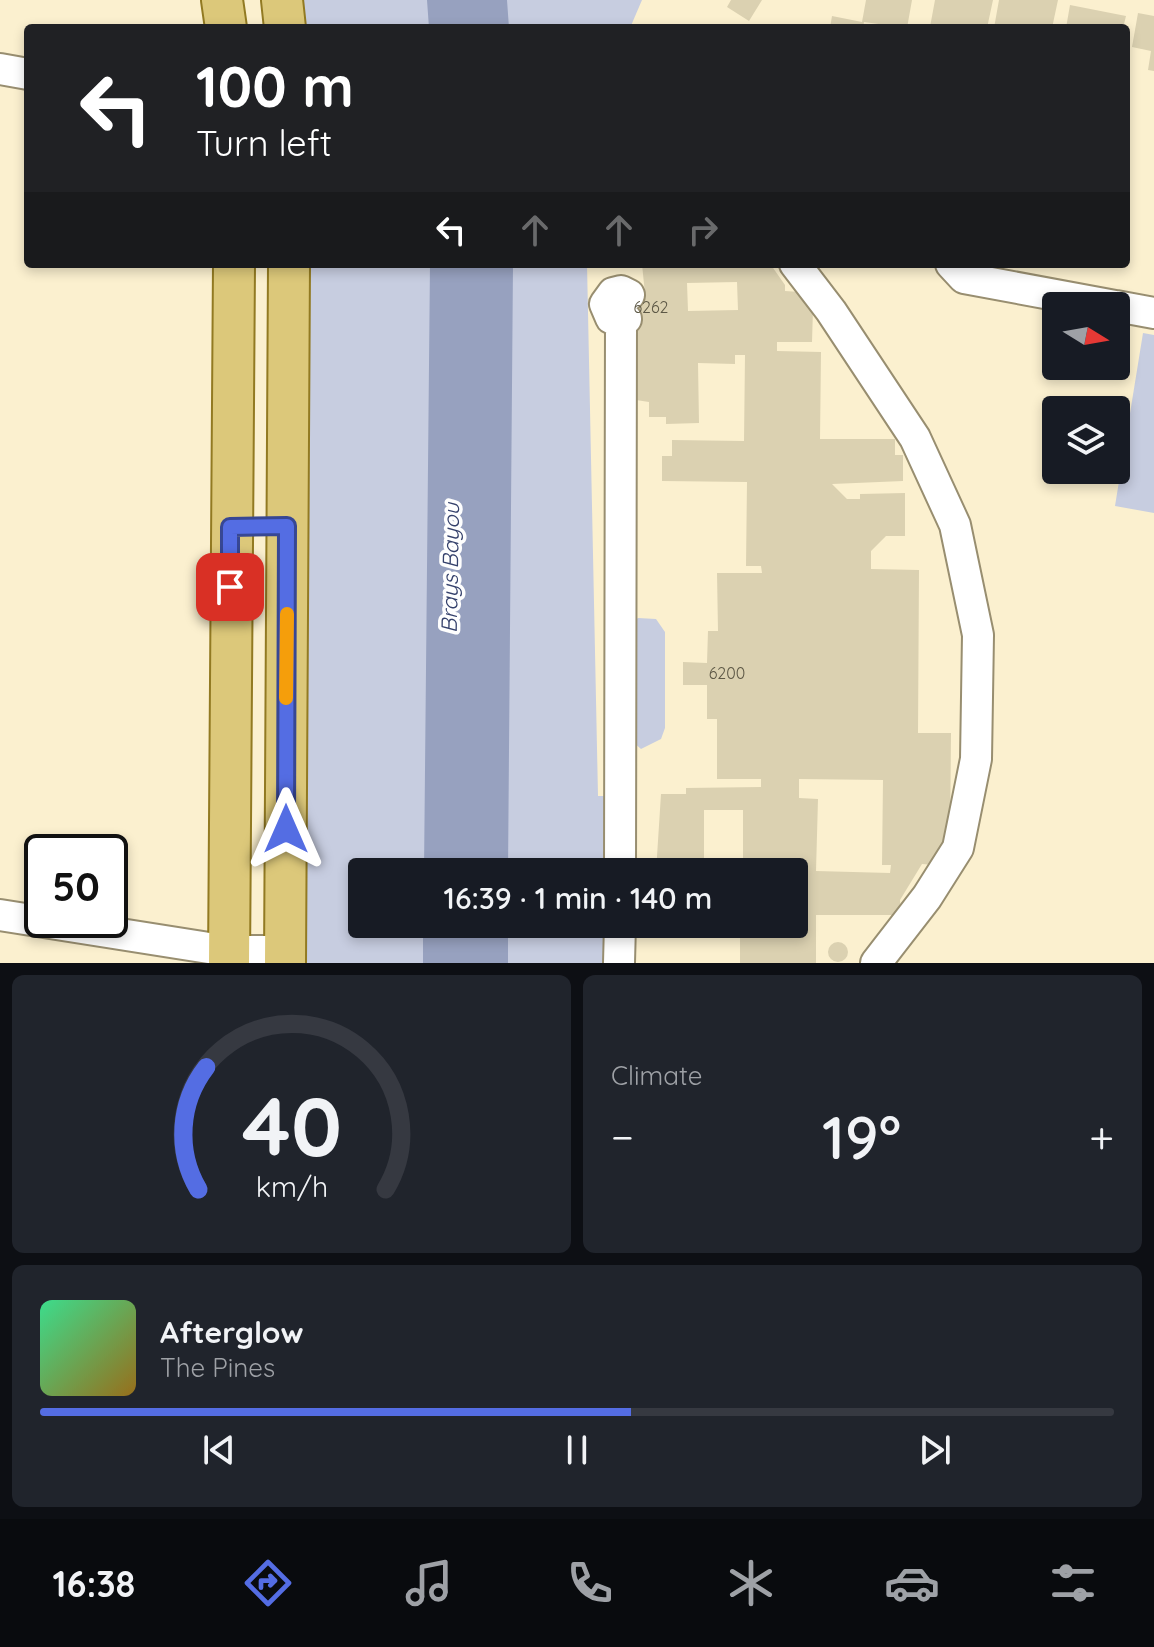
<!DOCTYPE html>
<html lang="en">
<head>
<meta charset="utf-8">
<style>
  :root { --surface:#171b24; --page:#20242c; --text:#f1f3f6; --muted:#9ea1a6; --line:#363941; --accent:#546de3 }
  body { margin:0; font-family:Quicksand,sans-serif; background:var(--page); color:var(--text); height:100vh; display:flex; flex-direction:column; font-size:30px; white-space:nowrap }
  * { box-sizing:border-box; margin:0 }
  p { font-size:26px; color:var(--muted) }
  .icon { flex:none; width:44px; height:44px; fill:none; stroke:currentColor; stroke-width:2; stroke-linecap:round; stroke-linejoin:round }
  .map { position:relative; height:963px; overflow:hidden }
  .side { display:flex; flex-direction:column; gap:12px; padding:12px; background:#0d0f14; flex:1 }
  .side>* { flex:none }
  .banner { position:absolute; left:24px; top:24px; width:1106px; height:244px; border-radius:8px; box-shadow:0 4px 12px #0003; background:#202124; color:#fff; overflow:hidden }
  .needle { width:52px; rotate:101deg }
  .tools { position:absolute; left:1042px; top:292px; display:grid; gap:16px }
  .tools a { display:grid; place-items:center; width:88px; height:88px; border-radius:8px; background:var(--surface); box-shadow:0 4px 12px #0003; font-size:40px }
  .speed { position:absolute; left:24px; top:834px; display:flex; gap:16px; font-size:40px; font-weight:700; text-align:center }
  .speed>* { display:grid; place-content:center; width:104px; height:104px; border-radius:50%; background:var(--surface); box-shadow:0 4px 12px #0003; line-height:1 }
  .speed .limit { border:4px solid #111; border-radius:12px; background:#fff; color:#111 }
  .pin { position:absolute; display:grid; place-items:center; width:68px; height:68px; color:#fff; margin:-34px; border-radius:16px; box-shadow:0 4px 12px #0006 }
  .me { position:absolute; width:88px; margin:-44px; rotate:0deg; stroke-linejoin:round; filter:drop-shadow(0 0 6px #0008) }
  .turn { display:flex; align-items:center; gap:28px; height:168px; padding:0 40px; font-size:36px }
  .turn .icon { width:104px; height:104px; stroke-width:2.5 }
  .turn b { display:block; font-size:56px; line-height:68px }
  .lanes { display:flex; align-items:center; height:76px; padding:0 40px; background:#0003; justify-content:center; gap:40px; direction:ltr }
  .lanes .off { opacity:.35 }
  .big { font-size:60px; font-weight:600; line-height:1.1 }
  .side .widget { flex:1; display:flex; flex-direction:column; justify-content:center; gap:12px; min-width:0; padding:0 28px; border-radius:12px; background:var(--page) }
  .side .dial { align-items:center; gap:0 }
  .dial svg { height:208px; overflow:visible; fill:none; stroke:var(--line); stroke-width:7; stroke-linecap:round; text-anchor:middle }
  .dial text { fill:var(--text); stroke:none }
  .song { display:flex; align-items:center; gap:24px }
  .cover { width:96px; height:96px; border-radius:12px; background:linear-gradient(135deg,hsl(150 70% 55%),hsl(40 70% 35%)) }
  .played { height:8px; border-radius:4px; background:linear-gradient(90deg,var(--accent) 55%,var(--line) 55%) }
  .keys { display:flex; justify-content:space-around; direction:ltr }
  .heat { display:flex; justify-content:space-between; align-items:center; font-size:44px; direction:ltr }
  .side .tiles { flex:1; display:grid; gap:12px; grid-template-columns:1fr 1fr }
  .widget:last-child { grid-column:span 2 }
  .trip { position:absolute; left:348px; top:858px; width:460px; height:80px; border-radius:8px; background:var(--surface); box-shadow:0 4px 12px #0003; font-weight:600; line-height:80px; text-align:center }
  .tab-bar { display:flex; height:128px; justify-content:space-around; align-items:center; background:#090b0e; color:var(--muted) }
  .tab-bar .icon { width:56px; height:56px }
  .tab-bar .active { color:var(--accent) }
  .tab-bar b { font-size:36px; color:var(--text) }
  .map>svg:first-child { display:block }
  .green { fill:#c7cde0 }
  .water { fill:#97a1bf }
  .building { fill:#dbd1b1; fill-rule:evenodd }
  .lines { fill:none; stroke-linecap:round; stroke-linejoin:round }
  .minor-casing { stroke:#988e70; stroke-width:34 }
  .major-casing { stroke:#927a22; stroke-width:44 }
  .minor { stroke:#fff; stroke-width:30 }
  .major { stroke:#dcc87a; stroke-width:40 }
  .route-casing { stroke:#374794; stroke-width:20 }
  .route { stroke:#546de3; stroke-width:14 }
  .slow { stroke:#f59e0b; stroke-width:14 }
  .labels { text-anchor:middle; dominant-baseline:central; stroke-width:7; stroke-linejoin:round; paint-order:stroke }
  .number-label { font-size:16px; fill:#5d5846 }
  .water-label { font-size:22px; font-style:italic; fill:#34406b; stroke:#fefefe }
</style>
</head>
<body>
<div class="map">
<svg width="1154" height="963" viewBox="0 0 1154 963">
  <rect width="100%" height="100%" fill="#fbf0cf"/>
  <path class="green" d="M301 0H642L630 28H304Z
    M310 264H587L598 796H606V872H362V924H605V963H305Z
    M1143 333 1154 335V513L1115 506Z
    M638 618 656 619 665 632V728L661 739 641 749 632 741 633 622Z"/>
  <path class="water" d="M427 0H507L509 28H429Z
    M430 264H513L508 872H424Z
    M423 924H508V963H423Z"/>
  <path class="building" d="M731 0H762L749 21 727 7Z
    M866 0H912L907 28 864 22 863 28H830L832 16 862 22Z
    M935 0H993L987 28 930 27Z
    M999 0H1058L1052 28H994Z
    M1070 5 1126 16 1123 28H1066Z
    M1138 13 1154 16V71L1148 70 1151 51 1132 47Z
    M642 264 771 265 785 285V291L800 292 813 309 812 342H777V351L821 352 820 439H895V455H903V481L832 484 847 499H860V494L905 493V536H886L871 551V569L919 570 918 733H951L950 843 935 865 922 864 900 900 901 915H816V963H740V924H794V872H743V810H704V860H698V872H656L661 794H686V788L761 787V779H717V719H707V685H683V662L707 663 708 631H718L717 573H762L761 566H746L747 482 662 481V456H672V440L744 441 745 355H735V364L698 363 699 423 666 424V417H649V402L636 400 622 294H645ZM737 282 738 310 688 311 687 283ZM799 779 883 780 882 865H891L890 873 816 871 818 799 799 798Z
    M828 952a10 10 0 1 1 20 0a10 10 0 1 1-20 0Z"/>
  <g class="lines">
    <defs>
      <path id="minor" d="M0 69 28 74
        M795 264 831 311 915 438 955 525 978 635 976 759 958 848 927 897 876 963
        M951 264 964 278 1115 306
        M1116 306 1154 313
        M626 319 611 318 605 304 613 293 621 291 629 295
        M620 872 621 320
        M0 915 228 951H285
        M619 963 620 924"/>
      <path id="major" d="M222 0 226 28
        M282 0 285 28
        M229 963 234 264
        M285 963 289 264"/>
    </defs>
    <use href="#minor" class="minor-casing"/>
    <use href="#major" class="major-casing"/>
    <use href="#minor" class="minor"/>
    <use href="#major" class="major"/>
  </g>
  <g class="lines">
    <defs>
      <path id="route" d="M230 587V527L287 526 286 829"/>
    </defs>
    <use href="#route" class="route-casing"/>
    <use href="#route" class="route"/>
    <path class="slow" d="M286 698 287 614"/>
  </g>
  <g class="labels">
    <g class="number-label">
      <text x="651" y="307">6262</text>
      <text x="727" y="673">6200</text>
    </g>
    <g class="water-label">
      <text transform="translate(450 568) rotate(-89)">Brays Bayou</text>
    </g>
  </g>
</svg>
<div class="tools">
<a><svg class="needle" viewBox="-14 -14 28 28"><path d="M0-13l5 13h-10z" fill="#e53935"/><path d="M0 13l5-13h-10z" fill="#9ea1a6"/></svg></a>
<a><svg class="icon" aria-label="layers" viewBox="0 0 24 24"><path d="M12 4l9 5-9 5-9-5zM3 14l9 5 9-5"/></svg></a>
</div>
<div class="speed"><div class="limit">50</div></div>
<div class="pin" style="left:230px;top:587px;background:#d93025"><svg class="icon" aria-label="arrive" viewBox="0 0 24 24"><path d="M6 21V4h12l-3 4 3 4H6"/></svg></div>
<svg class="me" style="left:286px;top:829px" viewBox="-20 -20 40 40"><path d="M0-17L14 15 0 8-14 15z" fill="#546de3" stroke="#fff" stroke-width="4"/></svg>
<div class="trip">16:39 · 1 min · 140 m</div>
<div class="banner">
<div class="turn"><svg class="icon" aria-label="left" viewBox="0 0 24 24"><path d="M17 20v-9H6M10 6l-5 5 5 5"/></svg><div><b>100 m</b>Turn left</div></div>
<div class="lanes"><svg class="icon" aria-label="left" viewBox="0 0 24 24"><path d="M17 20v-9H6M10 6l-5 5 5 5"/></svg><svg class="icon off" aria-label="ahead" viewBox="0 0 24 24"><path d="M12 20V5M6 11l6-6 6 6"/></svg><svg class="icon off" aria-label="ahead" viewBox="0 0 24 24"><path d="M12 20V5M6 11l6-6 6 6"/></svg><svg class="icon off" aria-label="right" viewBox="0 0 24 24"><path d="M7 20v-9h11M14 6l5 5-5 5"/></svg></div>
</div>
</div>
<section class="side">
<div class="tiles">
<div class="widget dial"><svg viewBox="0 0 100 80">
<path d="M14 69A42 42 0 1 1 86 69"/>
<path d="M14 69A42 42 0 0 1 17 22" stroke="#546de3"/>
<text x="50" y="56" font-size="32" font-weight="700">40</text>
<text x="50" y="72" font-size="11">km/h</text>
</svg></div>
<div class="widget"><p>Climate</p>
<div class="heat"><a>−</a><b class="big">19°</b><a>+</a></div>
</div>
<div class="widget">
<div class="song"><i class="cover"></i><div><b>Afterglow</b><p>The Pines</p></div></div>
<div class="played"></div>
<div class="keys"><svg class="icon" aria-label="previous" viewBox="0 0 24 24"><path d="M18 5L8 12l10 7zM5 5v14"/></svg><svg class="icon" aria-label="pause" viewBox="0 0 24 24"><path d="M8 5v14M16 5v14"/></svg><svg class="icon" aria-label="next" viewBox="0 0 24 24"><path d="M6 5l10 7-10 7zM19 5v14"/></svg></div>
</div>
</div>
</section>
<nav class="tab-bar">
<b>16:38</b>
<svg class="icon active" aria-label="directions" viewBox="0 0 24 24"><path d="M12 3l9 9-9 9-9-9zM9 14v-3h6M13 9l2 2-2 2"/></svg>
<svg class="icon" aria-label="music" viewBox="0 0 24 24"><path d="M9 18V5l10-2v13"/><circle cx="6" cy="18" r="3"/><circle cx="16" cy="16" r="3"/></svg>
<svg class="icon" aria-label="phone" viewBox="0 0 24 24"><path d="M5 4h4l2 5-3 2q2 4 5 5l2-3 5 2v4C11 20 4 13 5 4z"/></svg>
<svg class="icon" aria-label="climate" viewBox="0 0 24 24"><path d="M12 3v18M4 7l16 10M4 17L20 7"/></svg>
<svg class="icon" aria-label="car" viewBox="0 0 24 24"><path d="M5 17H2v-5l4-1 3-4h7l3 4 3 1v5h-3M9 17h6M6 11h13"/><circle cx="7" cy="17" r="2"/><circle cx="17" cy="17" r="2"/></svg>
<svg class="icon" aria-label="filters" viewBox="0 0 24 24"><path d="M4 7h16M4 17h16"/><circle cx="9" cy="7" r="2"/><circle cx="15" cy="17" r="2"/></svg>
</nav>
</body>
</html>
